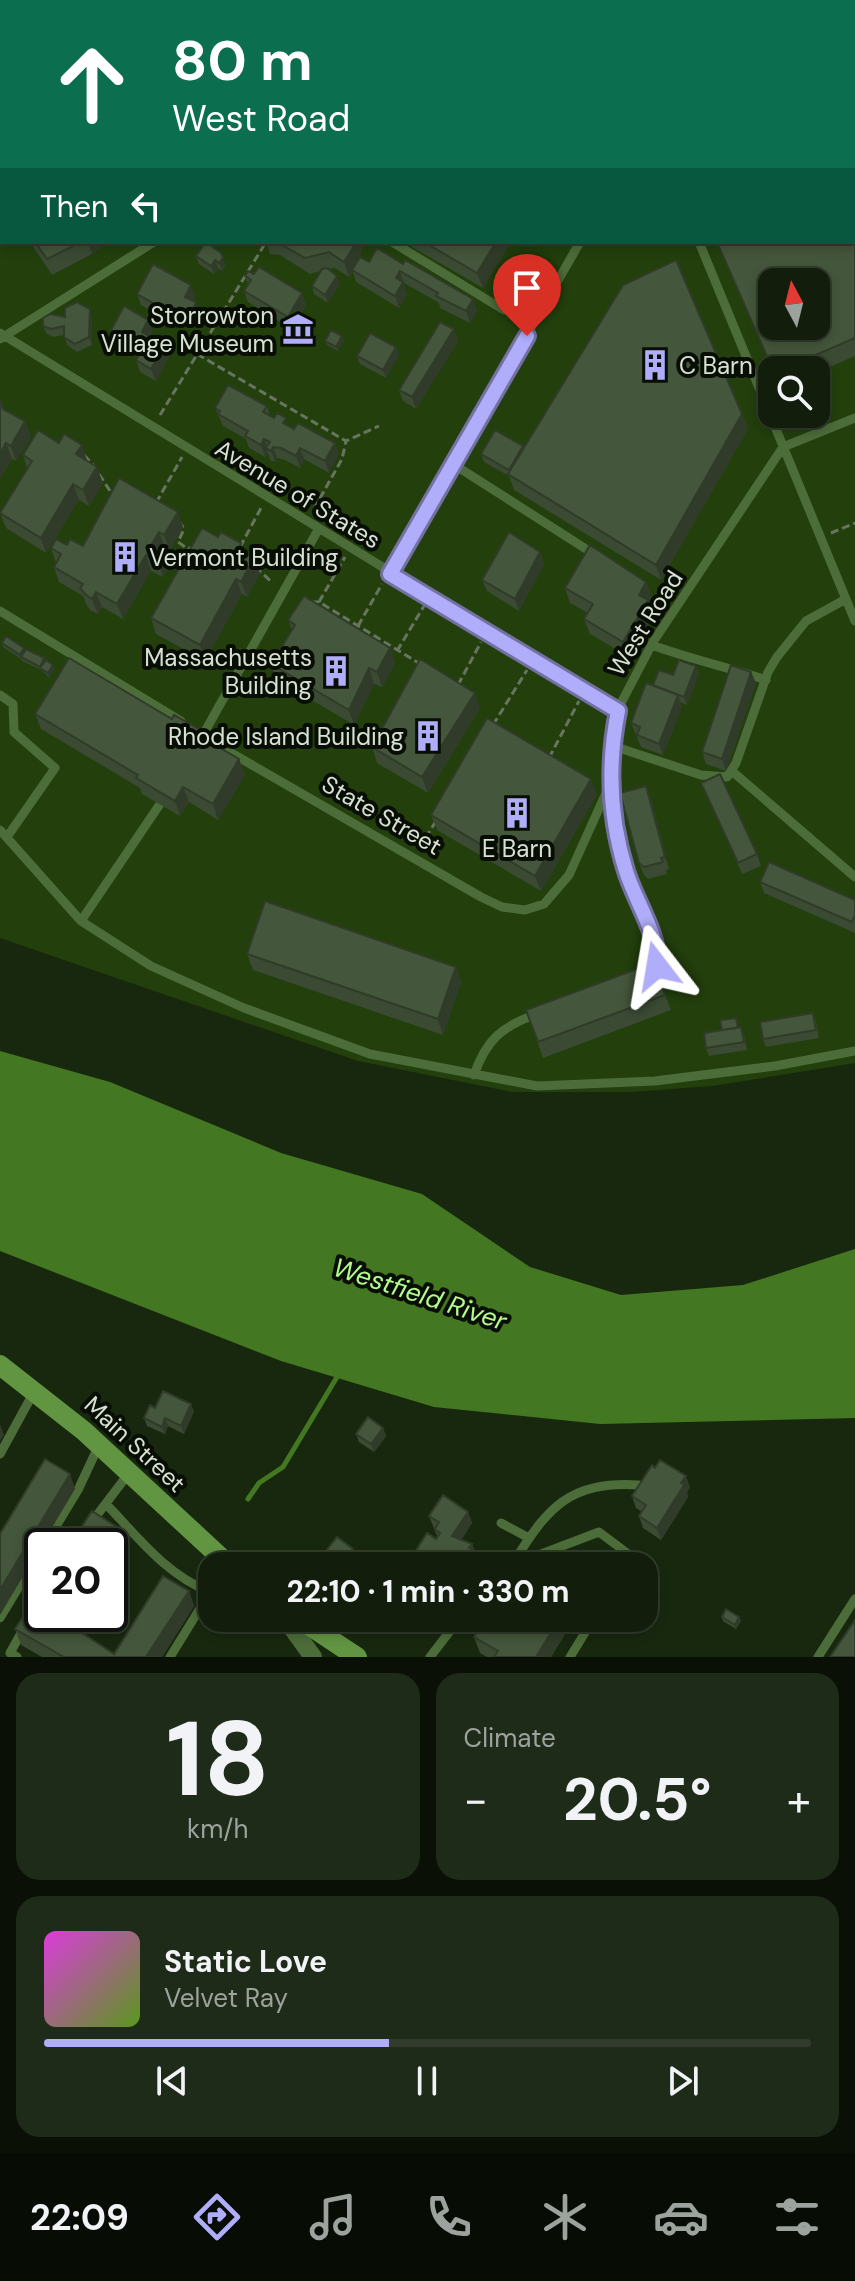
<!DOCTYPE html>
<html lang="en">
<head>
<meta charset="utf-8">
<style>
  :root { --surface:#121e0b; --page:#1f2b19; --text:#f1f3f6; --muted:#9ca29d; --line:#313c2c; --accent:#b0aefa }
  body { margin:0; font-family:"DM Sans",sans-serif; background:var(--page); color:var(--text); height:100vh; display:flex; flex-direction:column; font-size:30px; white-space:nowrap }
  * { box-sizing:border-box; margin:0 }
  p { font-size:26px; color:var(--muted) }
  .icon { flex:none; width:44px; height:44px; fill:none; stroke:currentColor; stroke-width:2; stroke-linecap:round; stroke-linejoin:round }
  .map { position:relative; height:1657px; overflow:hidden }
  .details { display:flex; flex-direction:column; gap:16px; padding:16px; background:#0a1006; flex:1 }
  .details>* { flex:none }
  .hud { position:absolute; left:0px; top:0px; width:856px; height:244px; box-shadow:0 4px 12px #0003,0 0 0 2px var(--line); background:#0b6e4f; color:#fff; overflow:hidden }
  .needle { width:52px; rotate:353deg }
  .tools { position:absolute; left:758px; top:268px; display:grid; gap:16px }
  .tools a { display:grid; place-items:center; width:72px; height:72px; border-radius:16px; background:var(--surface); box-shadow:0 4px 12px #0003,0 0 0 2px var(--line); font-size:40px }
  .speed { position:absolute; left:24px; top:1528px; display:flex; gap:16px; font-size:40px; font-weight:700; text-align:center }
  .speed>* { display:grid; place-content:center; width:104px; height:104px; border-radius:50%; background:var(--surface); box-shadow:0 4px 12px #0003,0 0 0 2px var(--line); line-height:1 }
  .speed .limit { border:4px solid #111; border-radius:12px; background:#fff; color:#111 }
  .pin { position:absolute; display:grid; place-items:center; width:68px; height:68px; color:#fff; margin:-82px -34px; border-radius:50% 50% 50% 0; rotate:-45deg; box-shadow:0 0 8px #0007 }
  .pin .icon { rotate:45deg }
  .me { position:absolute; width:88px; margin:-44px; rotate:346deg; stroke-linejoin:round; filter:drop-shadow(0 0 6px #0008) }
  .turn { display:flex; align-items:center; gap:28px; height:168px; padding:0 40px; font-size:36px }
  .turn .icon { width:104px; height:104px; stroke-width:2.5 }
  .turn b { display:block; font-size:56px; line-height:68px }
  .then { display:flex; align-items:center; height:76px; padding:0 40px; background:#0003; gap:16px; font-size:30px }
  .big { font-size:60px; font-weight:700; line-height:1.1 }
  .details .widget { flex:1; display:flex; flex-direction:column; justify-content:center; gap:12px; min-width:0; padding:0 28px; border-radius:24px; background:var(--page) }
  .details .dial { align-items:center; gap:0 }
  .dial b { font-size:104px; line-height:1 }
  .song { display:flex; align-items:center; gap:24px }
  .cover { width:96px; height:96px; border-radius:12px; background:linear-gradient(135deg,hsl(300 70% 55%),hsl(90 70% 35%)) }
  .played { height:8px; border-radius:4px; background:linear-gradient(90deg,var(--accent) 45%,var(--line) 45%) }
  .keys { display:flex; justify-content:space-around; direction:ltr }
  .heat { display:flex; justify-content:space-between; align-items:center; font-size:44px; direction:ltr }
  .details .tiles { flex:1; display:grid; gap:16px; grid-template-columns:1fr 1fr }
  .widget:last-child { grid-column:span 2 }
  .trip { position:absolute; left:198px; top:1552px; width:460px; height:80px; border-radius:24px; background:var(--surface); box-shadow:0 4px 12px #0003,0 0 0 2px var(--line); font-weight:700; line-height:80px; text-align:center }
  .tabs { display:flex; height:128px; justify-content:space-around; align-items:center; background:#070c04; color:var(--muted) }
  .tabs .icon { width:56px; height:56px }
  .tabs .active { color:var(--accent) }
  .tabs b { font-size:36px; color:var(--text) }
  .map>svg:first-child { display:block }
  .green { fill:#223f0c; fill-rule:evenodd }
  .water { fill:#447721 }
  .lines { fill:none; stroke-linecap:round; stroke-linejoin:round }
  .stream { stroke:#447721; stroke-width:5 }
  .path { stroke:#677560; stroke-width:3; stroke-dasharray:8 4; stroke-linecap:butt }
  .service { stroke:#4c6c39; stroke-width:9 }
  .minor { stroke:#4c6c39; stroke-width:18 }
  .secondary { stroke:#629542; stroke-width:20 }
  .primary { stroke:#72b546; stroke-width:20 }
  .wall { fill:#3a4a33 }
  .shaded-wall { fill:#303c29 }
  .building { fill:#44563b; stroke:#303c29; stroke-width:2; fill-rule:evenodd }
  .route-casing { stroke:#7271a2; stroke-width:20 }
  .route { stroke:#b0aefa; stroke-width:14 }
  .labels { text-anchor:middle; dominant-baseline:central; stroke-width:8; stroke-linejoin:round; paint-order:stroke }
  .poi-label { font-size:24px; fill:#d7e1d2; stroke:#080e05; text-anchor:end }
  .street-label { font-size:24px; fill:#d7e1d2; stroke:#080e05 }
  .water-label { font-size:26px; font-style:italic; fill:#b4fa8c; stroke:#080e05 }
</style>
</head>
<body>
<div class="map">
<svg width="855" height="1657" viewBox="0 0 855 1657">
  <rect width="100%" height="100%" fill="#18280f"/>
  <path class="green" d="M406 0H855V1063L712 1086 631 1092H512L358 1061 0 938V220L2 242H854V2H402ZM772 282H816V326H772ZM772 370H816V414H772Z"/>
  <path class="water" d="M0 1051 110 1082 281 1153 422 1194 530 1267 621 1295 743 1285 855 1249V1418L600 1424 434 1407 281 1361 0 1251Z"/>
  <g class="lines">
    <path class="stream" d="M248 1499 259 1483 283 1467 340 1372"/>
    <path class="path" d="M197 354 346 441 379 426
      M160 415 266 242
      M84 455 95 467
      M99 474 112 494
      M156 503 182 457
      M314 509 342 459 346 441
      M179 521 184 529 178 542 188 549 194 546
      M831 533 855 523
      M240 547 261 508
      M255 567 273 583
      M311 602H319L422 665
      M319 602 345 557
      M358 626 382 584
      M397 651 424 606
      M458 685 481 642
      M493 725 527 670
      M549 758 579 701
      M419 848 436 821"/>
    <path class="service" d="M597 0 598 2
      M33 2V0
      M828 2 834 0
      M392 242 504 310
      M699 242 855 621
      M0 333 618 711
      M0 339 154 242
      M453 464 586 549
      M390 574 580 242
      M0 611 181 721
      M652 645C690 659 727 667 766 680
      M0 695 13 704 14 732 55 768 7 837
      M207 739 481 897 502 907 525 910 544 904 569 875 606 793 619 707 653 642 783 447 855 418
      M199 742 318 530
      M613 746 701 775 727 777 736 763 768 672 777 657 806 621 846 599
      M733 772 855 877
      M610 787 614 823 626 871 657 957V966L644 973
      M0 830 81 921 151 966 244 1008 370 1054 537 1086 655 1081 775 1066 855 1051
      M81 921 160 804
      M474 1075C486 1040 502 1026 537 1014
      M0 1454 35 1390
      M106 1504C138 1537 165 1574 210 1592
      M91 1523 129 1473
      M501 1523 529 1538
      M44 1546 78 1490 99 1445
      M528 1559 599 1532 631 1556 628 1566
      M513 1563C548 1507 569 1481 639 1485
      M0 1618 42 1549
      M17 1657 10 1653 24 1628
      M170 1657 212 1589
      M430 1657 460 1618
      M570 1657 594 1618
      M818 1657 855 1599"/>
    <path class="minor" d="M0 54 2 55
      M285 1618 313 1657"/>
    <path class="secondary" d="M0 1365 84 1431 230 1566
      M298 1618 357 1657"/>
    <path class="primary" d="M314 2 318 0
      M0 186 2 185"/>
  </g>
  <path class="wall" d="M43 0H252L249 2H43Z
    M669 0H763L758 2H670Z
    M855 176V356L816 373V370H772L717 242Z
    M30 242H109L92 254 52 275Z
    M206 242 226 266 222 271 218 268 214 274 199 264 196 256Z
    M266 242H363L364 245 360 253 361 258 369 262 403 264 473 299 477 311 470 323 440 308 439 303 404 283 403 284 407 294 399 308 356 282 353 272 349 277 335 268 328 269 340 284 328 303 314 294 312 286 321 271 310 274 280 255 270 254Z
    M410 242H511L483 288 412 247Z
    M254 274 302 293 306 305 292 329 248 302 244 291 248 284 245 276Z
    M137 294 195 297 193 301 200 314 195 324 184 319 176 325 141 305Z
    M90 309 92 317V345L77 352 67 345 64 335 53 337 46 333 43 326 65 317Z
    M454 329 458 341 416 409 403 401 399 390Z
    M111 330 153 332 150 337 165 345 169 357 156 381 140 372 136 360 139 355 115 342Z
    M342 336 344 340 338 351 327 345 325 341Z
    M396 347 399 355 386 378 360 364 357 356Z
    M267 406 270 416 294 429 335 443 339 454 329 473 304 459 300 468 285 460 277 458 275 462 270 460 268 453 265 457 249 448 246 439 223 426 215 408Z
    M3 409 25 421 31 437 16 461 12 459 0 479Z
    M742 414 748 429 661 580 514 490 509 476 484 462 481 454 523 446 524 449Z
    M23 455 87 460V461L103 483 89 506 79 500 46 553 6 528 0 513 27 468Z
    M183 527 170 550 165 547 162 553 168 569 163 577 151 571 123 619 102 607 98 614 90 610 86 604 83 596 59 582 54 567 56 563 51 548 67 545 83 546Z
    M218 537 241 543 244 552 254 558 260 573 247 597 242 594 205 661 156 634 151 618Z
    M540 552 544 564 519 611 487 591 482 580Z
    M646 582 652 597 649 603 653 615 629 657 590 634 584 619 588 613 570 603 565 588Z
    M288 620 390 648 395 663 382 687 374 684 354 725 276 679 271 664 292 630Z
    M2 643 44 658 45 661 53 665 55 669 49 677 41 670 22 661 21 659 3 647Z
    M696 666 699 674 687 705 680 702 682 707 663 755 641 747 631 723 653 686 673 675Z
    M756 683 726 771 706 764 702 752Z
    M480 708 428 793 377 763 372 747Z
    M35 714 172 719 213 737 215 745 239 759 245 775 218 820 189 802 180 816 142 794 140 788 41 729Z
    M701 783 757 854 761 866 742 874Z
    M597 795 541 891 437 830 431 815Z
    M651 798 669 869 666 870 667 874 648 879 644 875 639 863Z
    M760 882 855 900V933L764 893Z
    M247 954 456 967 461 982 443 1035 253 970Z
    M653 963 671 1010 543 1058 526 1010Z
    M813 1013 816 1021 819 1038 766 1047 763 1039Z
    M738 1022V1028L744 1035 747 1050 709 1056 706 1048 722 1030Z
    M155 1408 194 1411 184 1434 168 1426 165 1434 147 1426 144 1418Z
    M383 1428 386 1436 374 1452 359 1442 356 1434Z
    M690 1487 687 1492 688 1497 661 1540 643 1528 639 1516 642 1512 636 1508 632 1496Z
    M468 1512 472 1523 461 1540 472 1544 479 1563 477 1566H422L419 1564 415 1552 436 1539 437 1536 429 1516Z
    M189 1591 194 1606 162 1657H42L21 1645 15 1629 69 1624 114 1654Z
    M722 1617H739L741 1621 736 1629 723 1621Z
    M575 1618 551 1657H487L480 1653 474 1637 505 1621Z"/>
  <path class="shaded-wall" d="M2 119V136L0 142V125Z
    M88 242H109L92 254Z
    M353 242H363L364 245 360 253 362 258 349 277 344 262Z
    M496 242H511L483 288 477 273Z
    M223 258 226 266 222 271 219 263Z
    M215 260 218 268 214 274 211 266Z
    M400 271 407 294 399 308 395 296 396 278Z
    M337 276 340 284 328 303 325 295Z
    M191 285 195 297 189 308 185 297Z
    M302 293 306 305 292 329 288 317Z
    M473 299 477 311 470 323 466 311Z
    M196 302 200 314 195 324 191 313Z
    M179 307 184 319 176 325 171 313Z
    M90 309 92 317V345L89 337Z
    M148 320 153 332 146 344 142 332Z
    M454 329 458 341 416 409 412 397Z
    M342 336 344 340 338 351 336 347Z
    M165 345 169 357 156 381 151 369Z
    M396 347 399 355 386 378 383 370Z
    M742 414 748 429 661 580 656 565Z
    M25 421 31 437 16 461 11 446Z
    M264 439 268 449 266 448 268 453 265 457 261 445Z
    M6 443 12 459 0 479V454Z
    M335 443 339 454 329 473 325 461Z
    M82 445 87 460 81 469 76 454Z
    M523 446 526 454 511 478 509 470Z
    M273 447 277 458 275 462 271 451Z
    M300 448 304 459 300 468 296 456Z
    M97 467 103 483 89 506 83 490Z
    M73 484 79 500 46 553 41 538Z
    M178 512 183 527 170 550 164 535Z
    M159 532 165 547 156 562 150 547Z
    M540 552 544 564 519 611 515 599Z
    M162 553 168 569 163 577 158 562Z
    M146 555 151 571 123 619 117 604Z
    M254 558 260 573 247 597 241 582Z
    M236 579 242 594 205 661 200 645Z
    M646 582 652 597 649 603 653 615 629 657 623 642 639 595Z
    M96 592 102 607 98 614 92 599Z
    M390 648 395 663 382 687 377 672Z
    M53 665 55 669 49 677 48 673Z
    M696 666 699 674 687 705 684 697Z
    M369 668 374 684 354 725 349 710Z
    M751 672 756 683 726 771 722 759Z
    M475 693 480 708 428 793 422 777Z
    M678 695 682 707 663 755 659 744Z
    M239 759 245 775 218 820 213 804Z
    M591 779 597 795 541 891 535 876Z
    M646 786 651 798 669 869 665 857Z
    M183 787 189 802 180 816 175 801Z
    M456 967 461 982 443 1035 438 1019Z
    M191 1404 194 1411 184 1434 181 1426Z
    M165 1418 168 1426 165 1434 162 1427Z
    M0 1424 4 1435 0 1441Z
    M383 1428 386 1436 374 1452 371 1444Z
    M70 1474 75 1489 0 1615V1590Z
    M686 1476 690 1487 687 1492 688 1497 661 1540 657 1528Z
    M468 1512 472 1523 456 1548 452 1536Z
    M117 1527 123 1542 110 1562V1546H105Z
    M472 1544 479 1563 477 1566H465L469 1548Z
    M353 1549 356 1557 348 1566H338Z
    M189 1591 194 1606 162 1657H146Z
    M60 1614H75L63 1633 58 1617Z
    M739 1617 741 1621 736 1629 735 1625Z
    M560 1618H575L551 1657H536Z"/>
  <path class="building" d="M43 0H139L138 2H43Z
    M140 0H221L218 2H145Z
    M669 0H714L709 2H670Z
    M728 0H751L747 2H729Z
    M854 176H855V338L781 370H773L717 242H854ZM772 282H816V326H772Z
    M35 242H81L47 259Z
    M206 242 221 253 223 258 219 263 215 260 211 266 196 256Z
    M277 242H354L356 243 344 262 329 252 305 258Z
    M424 242H496L477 273Z
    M377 248 403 264 405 260 473 299 466 311 436 296 438 293 400 271 396 278 403 282 395 296 352 270 360 257 369 262Z
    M676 260 742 414 656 565 508 474 623 285Z
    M153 264 191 285 185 297 196 302 191 313 179 307 171 313 137 294Z
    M259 267 302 293 288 317 244 291 251 280 245 276 248 271 254 274Z
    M327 268 337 276 325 295 312 286 322 269Z
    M77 302 90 309 89 337 75 344 64 337V326L51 329 43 326V318L50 314 65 317V308Z
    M124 306 148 320 142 332 165 345 151 369 136 360 143 348 111 330Z
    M440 322 454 329 412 397 399 390Z
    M331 330 342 336 336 347 325 341Z
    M370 333 396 347 383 370 357 356Z
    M228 385 267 406 263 412 274 418 277 413 286 418 283 423 294 429 298 423 335 443 325 461 300 448 296 456 281 448 273 447 271 451 266 448 270 442 264 439 261 445 245 436 248 431 218 414 220 411 215 408Z
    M0 400 3 409 25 421 11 446 6 443 0 454Z
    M38 430 59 443 64 434 82 445 76 454 97 467 83 490 73 484 41 538 0 513 32 461 23 455Z
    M495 430 523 446 509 470 481 454Z
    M119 478 178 512 164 535 159 532 150 547 162 553 158 562 146 555 117 604 96 592 92 599 85 594 80 588 83 584 54 567 61 554 51 548 56 539 67 545 70 539 83 546Z
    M202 528 218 537 221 532 241 543 238 549 254 558 241 582 236 579 200 645 151 618Z
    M509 532 540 552 515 599 482 580Z
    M590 545 646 582 639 595 648 600 623 642 584 619 593 604 565 588Z
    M304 596 390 648 377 672 369 668 349 710 271 664 295 625 288 620Z
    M6 636 24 648 20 655 2 643Z
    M26 649 44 658 40 667 21 657Z
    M69 658 172 719 174 715 213 737 210 742 239 759 213 804 183 787 175 801 136 778 138 775 35 714Z
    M420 659 475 693 422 777 372 747Z
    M46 660 53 665 48 673 40 668Z
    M679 660 696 666 684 697 653 685 659 670 673 675Z
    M731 665 751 672 722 759 702 752Z
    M646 683 678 695 659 744 637 735 640 727 631 723Z
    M487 718 591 779 535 876 431 815Z
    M720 774 757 854 738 863 701 783Z
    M646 786 665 857 661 858 663 862 644 867 639 863 620 793Z
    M769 862 855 900V915L852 922 760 882Z
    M265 901 456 967 438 1019 247 954Z
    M653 963 665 995 538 1042 526 1010Z
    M813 1013 816 1030 763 1039 760 1022Z
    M736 1018 738 1028 722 1030 720 1020Z
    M741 1027 744 1042 706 1048 704 1033Z
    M163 1391 191 1404 181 1426 165 1418 162 1427 144 1418 150 1405 155 1408Z
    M368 1417 383 1428 371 1444 356 1434Z
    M45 1459 70 1474 0 1590V1534Z
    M660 1460 686 1476 681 1483 684 1485 657 1528 639 1516 646 1505 632 1496 652 1465 655 1468Z
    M443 1495 468 1512 452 1536 472 1544 469 1548 475 1551 465 1566H430L432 1563 415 1552 427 1533 436 1539 440 1533 435 1529 439 1522 429 1516Z
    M92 1511 117 1527 105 1546H69Z
    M337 1537 353 1549 338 1566H318L316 1564Z
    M549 1553 570 1566H541Z
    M163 1576 189 1591 146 1657H64L15 1629 42 1588V1614H60L58 1617 114 1654Z
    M726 1609 739 1617 735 1625 722 1617Z
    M486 1618H501L505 1621 507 1618H560L536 1657H494L498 1651 474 1637Z
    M855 1620V1657H830Z"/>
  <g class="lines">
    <defs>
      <path id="route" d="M527 336 390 574 618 711C607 766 609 817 626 871 635 901 659 934 657 966"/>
    </defs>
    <use href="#route" class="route-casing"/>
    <use href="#route" class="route"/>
  </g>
  <defs>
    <symbol id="museum-bare" viewBox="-9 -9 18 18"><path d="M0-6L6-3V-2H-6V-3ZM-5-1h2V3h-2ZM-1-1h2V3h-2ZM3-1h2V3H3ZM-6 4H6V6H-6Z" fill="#b0aefa" stroke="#080e05" stroke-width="2.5" paint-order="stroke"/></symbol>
    <symbol id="building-bare" viewBox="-9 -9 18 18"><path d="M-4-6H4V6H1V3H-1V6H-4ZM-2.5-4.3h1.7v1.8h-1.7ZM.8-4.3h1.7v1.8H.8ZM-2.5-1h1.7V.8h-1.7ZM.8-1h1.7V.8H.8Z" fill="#b0aefa" stroke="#080e05" stroke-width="2.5" paint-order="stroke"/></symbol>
  </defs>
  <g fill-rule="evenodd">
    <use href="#museum-bare" x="276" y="307" width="44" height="44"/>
    <use href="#building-bare" x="633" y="343" width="44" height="44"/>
    <use href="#building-bare" x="103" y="535" width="44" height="44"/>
    <use href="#building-bare" x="314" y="649" width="44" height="44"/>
    <use href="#building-bare" x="406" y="714" width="44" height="44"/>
    <use href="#building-bare" x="495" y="791" width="44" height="44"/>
  </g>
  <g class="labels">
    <g class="poi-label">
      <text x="274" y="315">Storrowton<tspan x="274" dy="28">Village Museum</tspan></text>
      <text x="679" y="365" text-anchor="start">C Barn</text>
      <text x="149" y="557" text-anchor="start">Vermont Building</text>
      <text x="312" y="657">Massachusetts<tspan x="312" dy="28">Building</tspan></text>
      <text x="404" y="736">Rhode Island Building</text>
      <text x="517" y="848" text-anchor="middle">E Barn</text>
    </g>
    <g class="street-label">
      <text transform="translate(298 494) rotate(31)">Avenue of States</text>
      <text transform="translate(645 623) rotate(-58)">West Road</text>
      <text transform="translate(382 815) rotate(30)">State Street</text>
      <text transform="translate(135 1444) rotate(43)">Main Street</text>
    </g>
    <g class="water-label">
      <text transform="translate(420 1294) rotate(18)">Westfield River</text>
    </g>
  </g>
</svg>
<div class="tools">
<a><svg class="needle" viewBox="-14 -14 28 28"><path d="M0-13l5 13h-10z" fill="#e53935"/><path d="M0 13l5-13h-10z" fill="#9ca29d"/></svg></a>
<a><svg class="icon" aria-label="search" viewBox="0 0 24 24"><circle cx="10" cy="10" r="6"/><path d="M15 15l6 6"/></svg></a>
</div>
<div class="speed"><div class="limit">20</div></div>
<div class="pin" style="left:527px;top:336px;background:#d93025"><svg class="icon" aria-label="arrive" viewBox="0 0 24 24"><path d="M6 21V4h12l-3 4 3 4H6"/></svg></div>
<svg class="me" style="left:657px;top:966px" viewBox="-20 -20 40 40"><path d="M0-17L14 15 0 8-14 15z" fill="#b0aefa" stroke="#fff" stroke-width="4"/></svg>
<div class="trip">22:10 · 1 min · 330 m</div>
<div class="hud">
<div class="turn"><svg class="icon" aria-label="ahead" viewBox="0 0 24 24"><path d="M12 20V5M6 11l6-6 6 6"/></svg><div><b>80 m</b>West Road</div></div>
<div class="then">Then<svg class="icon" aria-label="left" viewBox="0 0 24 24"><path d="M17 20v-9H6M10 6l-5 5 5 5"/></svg></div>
</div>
</div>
<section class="details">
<div class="tiles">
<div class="widget dial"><b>18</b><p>km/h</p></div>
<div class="widget"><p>Climate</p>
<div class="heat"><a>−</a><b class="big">20.5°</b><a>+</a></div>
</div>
<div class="widget">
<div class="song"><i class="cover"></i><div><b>Static Love</b><p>Velvet Ray</p></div></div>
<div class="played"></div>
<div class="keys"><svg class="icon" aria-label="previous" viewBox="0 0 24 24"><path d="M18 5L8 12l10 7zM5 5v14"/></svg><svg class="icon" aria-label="pause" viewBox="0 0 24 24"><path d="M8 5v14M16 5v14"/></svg><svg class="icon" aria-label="next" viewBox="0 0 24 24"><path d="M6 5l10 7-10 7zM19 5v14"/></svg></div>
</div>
</div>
</section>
<nav class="tabs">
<b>22:09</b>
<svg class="icon active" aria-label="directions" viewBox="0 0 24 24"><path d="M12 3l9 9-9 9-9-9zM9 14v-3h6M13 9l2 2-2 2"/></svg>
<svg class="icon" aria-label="music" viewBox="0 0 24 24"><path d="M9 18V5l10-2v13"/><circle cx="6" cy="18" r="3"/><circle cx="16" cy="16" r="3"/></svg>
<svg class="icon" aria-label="phone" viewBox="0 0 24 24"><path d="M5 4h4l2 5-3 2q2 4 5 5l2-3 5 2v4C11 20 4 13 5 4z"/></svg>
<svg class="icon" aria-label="climate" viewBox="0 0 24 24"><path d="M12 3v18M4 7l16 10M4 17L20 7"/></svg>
<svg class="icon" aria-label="car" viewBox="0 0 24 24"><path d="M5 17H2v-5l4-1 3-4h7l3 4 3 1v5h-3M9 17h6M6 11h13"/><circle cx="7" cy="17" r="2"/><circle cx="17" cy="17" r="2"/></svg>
<svg class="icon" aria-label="filters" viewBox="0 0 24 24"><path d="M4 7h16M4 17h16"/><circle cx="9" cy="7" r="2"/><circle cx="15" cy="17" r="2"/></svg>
</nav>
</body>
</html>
